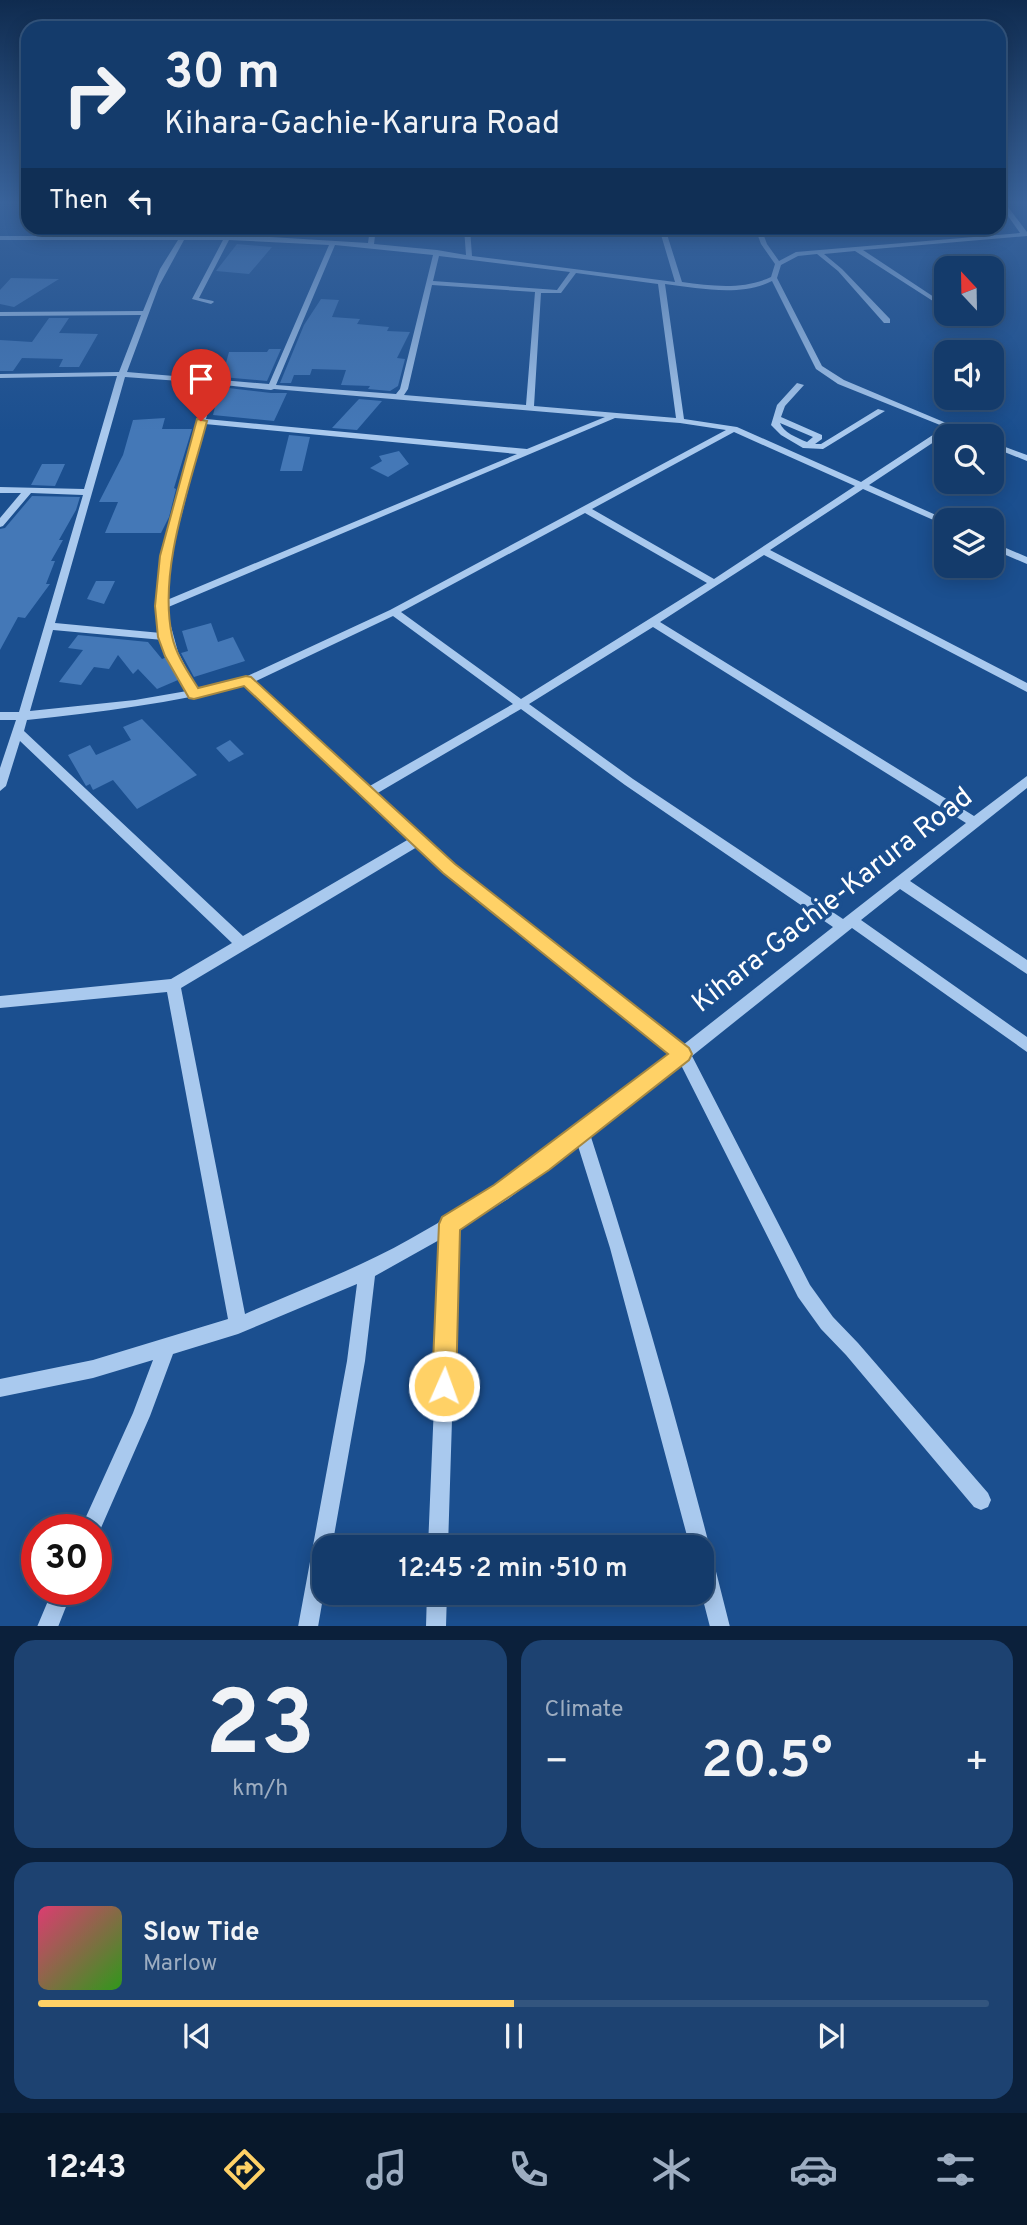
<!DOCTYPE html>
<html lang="en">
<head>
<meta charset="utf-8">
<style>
  :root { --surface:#143b6b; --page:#1d4271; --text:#f1f3f6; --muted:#9dadc1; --line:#33557e; --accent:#ffd166 }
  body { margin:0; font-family:Overpass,sans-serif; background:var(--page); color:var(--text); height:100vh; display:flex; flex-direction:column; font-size:26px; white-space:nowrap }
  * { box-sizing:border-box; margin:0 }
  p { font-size:23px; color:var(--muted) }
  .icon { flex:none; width:38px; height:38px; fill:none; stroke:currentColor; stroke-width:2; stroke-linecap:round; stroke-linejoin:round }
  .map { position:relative; height:1626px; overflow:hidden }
  .panel { display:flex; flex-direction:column; gap:14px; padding:14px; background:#0b203b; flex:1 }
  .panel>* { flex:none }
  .top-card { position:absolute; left:21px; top:21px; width:985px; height:214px; border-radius:21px; box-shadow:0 4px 18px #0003,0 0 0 2px var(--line); background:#143b6b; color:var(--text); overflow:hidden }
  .needle { width:46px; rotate:338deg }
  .controls { position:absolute; left:934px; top:256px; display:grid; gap:14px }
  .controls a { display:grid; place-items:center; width:70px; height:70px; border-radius:14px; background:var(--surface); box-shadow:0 4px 18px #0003,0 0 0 2px var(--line); font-size:35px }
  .speed { position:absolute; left:21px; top:1514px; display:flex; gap:14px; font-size:35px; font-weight:700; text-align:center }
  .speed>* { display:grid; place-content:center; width:91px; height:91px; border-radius:50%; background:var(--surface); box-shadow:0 4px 18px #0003,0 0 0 2px var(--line); line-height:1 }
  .speed .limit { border:10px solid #d22; background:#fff; color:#111 }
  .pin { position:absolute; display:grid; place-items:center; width:60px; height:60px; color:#fff; margin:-72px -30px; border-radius:50% 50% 50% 0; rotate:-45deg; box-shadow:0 0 7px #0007 }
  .pin .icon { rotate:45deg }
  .me { position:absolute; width:77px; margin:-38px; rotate:2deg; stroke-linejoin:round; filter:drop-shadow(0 0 5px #0008) }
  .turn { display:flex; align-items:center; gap:24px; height:147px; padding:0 28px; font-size:32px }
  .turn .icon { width:91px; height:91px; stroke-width:2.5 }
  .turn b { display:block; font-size:49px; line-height:60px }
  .then { display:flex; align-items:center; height:66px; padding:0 28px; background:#0003; gap:14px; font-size:26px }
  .big { font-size:52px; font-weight:600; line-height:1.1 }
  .panel .widget { flex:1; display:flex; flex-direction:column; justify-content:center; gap:10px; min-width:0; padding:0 24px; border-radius:21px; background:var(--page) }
  .panel .dial { align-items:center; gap:0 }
  .dial b { font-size:91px; line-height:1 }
  .song { display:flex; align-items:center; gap:21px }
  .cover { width:84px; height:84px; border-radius:10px; background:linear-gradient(135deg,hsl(340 70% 55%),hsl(110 70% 35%)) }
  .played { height:7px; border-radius:4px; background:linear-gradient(90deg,var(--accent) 50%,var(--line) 50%) }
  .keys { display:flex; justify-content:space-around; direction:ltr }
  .heat { display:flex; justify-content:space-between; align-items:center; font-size:38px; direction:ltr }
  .panel .tiles { flex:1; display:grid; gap:14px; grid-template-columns:1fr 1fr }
  .widget:last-child { grid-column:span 2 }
  .trip { position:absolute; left:312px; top:1535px; width:402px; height:70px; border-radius:21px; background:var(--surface); box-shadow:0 4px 18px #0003,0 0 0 2px var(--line); font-weight:600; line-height:70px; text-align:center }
  .tab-bar { display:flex; height:112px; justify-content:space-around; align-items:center; background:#08182b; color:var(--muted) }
  .tab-bar .icon { width:49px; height:49px }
  .tab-bar .selected { color:var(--accent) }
  .tab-bar b { font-size:32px; color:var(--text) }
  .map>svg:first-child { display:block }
  .building { fill:#4478b7 }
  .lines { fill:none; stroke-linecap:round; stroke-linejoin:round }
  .minor { fill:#a9c9ee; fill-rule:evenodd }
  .route { fill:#ffd166; stroke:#a68842; stroke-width:2 }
  .labels { text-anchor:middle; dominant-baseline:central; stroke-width:7; stroke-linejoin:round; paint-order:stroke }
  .near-street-label { font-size:28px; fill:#fff; stroke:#1b4f8f }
</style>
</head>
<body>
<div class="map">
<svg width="1027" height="1627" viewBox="0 0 1027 1627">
  <rect width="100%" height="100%" fill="#1b4f8f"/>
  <path class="building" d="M237 244 272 247 249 274 216 271Z
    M11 278 59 279 14 307 0 304V290Z
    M321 299 339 300 332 317 360 319 357 324 389 327 387 331 410 332 397 358 405 359 398 386 390 391 368 389 370 386 341 385 346 370 312 369 310 375H294L291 383H280L304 325Z
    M49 318H69L59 333 98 334 79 367H59L63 359 22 358 13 371H0V340L32 342Z
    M269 349H281L267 381 222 377 229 352H267Z
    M220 387 271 393H287L274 421 213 415Z
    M359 399 382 401 357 430 332 428Z
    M165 418 162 429H192L174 488 176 489 169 517 161 533H105L118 502H99L123 455 133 420Z
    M289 435 310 437 302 471H280Z
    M399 451 409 464 388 477 370 468 382 461 379 456Z
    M42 464H65L55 486 31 485Z
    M32 496 80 497 76 510 59 540H63L51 561H55L46 584H50L25 618 18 617 0 650V529L5 528Z
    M96 581H115L104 604 87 599Z
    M211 623 218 642 233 637 245 661 194 677 181 653 188 651 182 631Z
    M78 635 148 642 162 659 167 657 178 680 157 689 138 669 133 674 118 655 109 669 94 667 81 685 59 682 83 650 68 648Z
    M142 719 197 775 137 809 113 780 93 790 90 784 86 786 68 755 90 745 96 755 131 740 123 727Z
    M230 740 244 754 229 762 216 748Z"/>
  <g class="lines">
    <path class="minor" d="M999 203H1005L1027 232V236L863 250 940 301V303H936L855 251 824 254 842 269 890 319V323H884L838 271 817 254 798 256 781 265 777 278 822 366 844 380 977 436H965L952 430 869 485 947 520V526L863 489 770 550 1027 683V692L764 555 660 622 974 816 1027 776V788L910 881 1027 960V974L900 889 861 920 1027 1037V1052L852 928 692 1056 810 1285 833 1317 858 1343 988 1493 991 1500 988 1507 981 1510 974 1507 846 1355 821 1329 798 1297 681 1065 591 1137C643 1298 689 1462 730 1627H710L701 1592 702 1547H690L610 1248 578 1146 508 1199 458 1229 448 1547H428L441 1239 375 1276 365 1361 332 1547H324V1592L318 1627H298L347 1361 357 1284 238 1334 173 1354 150 1416 97 1537 96 1530H80L133 1413 153 1360 93 1378 0 1397V1379L93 1360 228 1319 167 992 0 1008V996L171 979 232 943 20 741 6 786 0 791V768L16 720H0V712H19L83 495 31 493 3 526 0 527V518L21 493H0V487L84 489 117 376 0 378V374L119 372 141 315 0 316V312L143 311 160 269 178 240H0V236H253L368 243 370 228H376L374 244 437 250 466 255 464 228H470L472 256 675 282 659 228H665L682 282C712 286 743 290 771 277L775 264 761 244 755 228H761L767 244 779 261 796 252 1020 233ZM184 240H223L192 299 211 304 214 302 213 301 199 298 229 240 329 245 269 384 127 372 159 286ZM335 245 433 255 400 389 396 394 276 385ZM439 256 570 272 557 290 433 281ZM576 273 658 284 676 418 534 406 541 293H561ZM772 281 816 369 838 384 945 427 861 482 737 427 684 419 665 284C699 288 740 297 772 281ZM432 285 535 292 526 405 404 395 408 389ZM125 377 207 383 161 556 156 606 161 633 55 623ZM215 384 271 390 274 389 605 417 527 449 206 419ZM615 418 680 423 726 430 390 610 243 678 197 689 178 652 166 608ZM205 424 517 454 167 600 171 556ZM734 432 855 486 714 579 592 509ZM585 513 707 583 521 699 401 612ZM393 616 513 704 368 787 254 682ZM653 627 966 823 843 919 633 779 529 704ZM53 630 163 640 171 662 187 691 135 700 30 711ZM244 685 409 839 243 936 24 731 27 720C101 712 172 703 244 685ZM521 709 625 785 833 927 683 1045 454 865 376 794ZM417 847 444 873 672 1054C586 1121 505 1186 410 1239 357 1269 300 1290 245 1314L181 988Z
      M797 383 804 385 785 406 781 417 822 435V439L815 444H821L878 409 885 411 823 449 803 448 781 435 771 425 777 405ZM780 423 813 437 807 442C797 438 783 432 780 423Z
      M992 442 1027 455V461L992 447Z
      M992 542 1027 557V564L992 549Z
      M53 1589H73L58 1627H37Z
      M427 1592H447L446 1627H426Z"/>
  </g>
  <linearGradient id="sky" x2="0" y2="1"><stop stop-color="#0f2b4f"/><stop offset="0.47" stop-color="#39639b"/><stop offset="1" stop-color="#39639b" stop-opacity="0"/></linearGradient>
  <rect width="1027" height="431" fill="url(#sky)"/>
  <path class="route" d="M197 419 207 421C190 486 158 569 172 636 176 655 188 672 198 688L246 676 251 677 455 864 689 1048 692 1054 689 1060 549 1170 460 1230 456 1386 452 1394 444 1397 436 1394 432 1386 439 1224 442 1217 494 1185 668 1054 443 873 244 686 194 699 189 698 165 656 158 637 155 606 160 556Z"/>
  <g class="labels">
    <g class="near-street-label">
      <text transform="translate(833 901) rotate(-38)">Kihara-Gachie-Karura Road</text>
    </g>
  </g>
</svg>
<div class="controls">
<a><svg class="needle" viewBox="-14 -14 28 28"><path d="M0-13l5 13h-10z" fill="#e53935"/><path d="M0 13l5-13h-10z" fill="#9dadc1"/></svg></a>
<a><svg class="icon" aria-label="sound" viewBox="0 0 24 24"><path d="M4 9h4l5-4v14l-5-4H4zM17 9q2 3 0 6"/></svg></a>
<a><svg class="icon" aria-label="search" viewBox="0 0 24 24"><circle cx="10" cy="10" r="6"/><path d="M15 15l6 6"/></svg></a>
<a><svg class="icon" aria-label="layers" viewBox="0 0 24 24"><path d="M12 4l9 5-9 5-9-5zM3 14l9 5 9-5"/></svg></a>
</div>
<div class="speed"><div class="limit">30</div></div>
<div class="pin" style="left:201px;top:421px;background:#d93025"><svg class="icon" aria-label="arrive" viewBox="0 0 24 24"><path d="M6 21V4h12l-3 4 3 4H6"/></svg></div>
<svg class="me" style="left:444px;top:1386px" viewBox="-20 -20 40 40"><circle r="17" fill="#ffd166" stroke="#fff" stroke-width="3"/><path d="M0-11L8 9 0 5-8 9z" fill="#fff"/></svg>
<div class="trip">12:45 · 2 min · 510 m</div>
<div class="top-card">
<div class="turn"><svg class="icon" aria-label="right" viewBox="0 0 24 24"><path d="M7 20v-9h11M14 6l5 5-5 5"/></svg><div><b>30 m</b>Kihara-Gachie-Karura Road</div></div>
<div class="then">Then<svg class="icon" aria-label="left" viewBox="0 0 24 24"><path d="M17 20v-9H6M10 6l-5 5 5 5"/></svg></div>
</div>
</div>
<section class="panel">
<div class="tiles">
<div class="widget dial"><b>23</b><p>km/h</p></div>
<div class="widget"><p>Climate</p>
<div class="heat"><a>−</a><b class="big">20.5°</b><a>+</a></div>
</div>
<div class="widget">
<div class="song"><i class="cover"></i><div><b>Slow Tide</b><p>Marlow</p></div></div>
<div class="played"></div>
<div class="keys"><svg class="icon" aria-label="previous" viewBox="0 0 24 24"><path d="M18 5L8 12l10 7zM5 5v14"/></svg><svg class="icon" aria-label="pause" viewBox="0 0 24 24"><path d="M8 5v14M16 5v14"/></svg><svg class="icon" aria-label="next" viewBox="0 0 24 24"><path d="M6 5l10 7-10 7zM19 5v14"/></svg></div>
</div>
</div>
</section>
<nav class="tab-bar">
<b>12:43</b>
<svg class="icon selected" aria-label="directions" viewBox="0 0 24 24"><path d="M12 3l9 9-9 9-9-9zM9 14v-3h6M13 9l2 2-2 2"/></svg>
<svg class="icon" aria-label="music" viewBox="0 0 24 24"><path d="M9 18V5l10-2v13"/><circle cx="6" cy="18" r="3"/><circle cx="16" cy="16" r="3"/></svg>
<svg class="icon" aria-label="phone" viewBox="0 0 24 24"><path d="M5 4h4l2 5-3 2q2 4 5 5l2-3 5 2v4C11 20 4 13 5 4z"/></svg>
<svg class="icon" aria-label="climate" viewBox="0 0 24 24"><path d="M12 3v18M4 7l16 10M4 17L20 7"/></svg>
<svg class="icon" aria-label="car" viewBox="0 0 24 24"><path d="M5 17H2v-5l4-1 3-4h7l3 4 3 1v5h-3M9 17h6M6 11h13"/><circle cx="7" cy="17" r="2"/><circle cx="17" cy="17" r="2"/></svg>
<svg class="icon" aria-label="filters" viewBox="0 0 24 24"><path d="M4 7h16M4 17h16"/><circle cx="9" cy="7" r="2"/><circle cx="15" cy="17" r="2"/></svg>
</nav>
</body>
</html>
